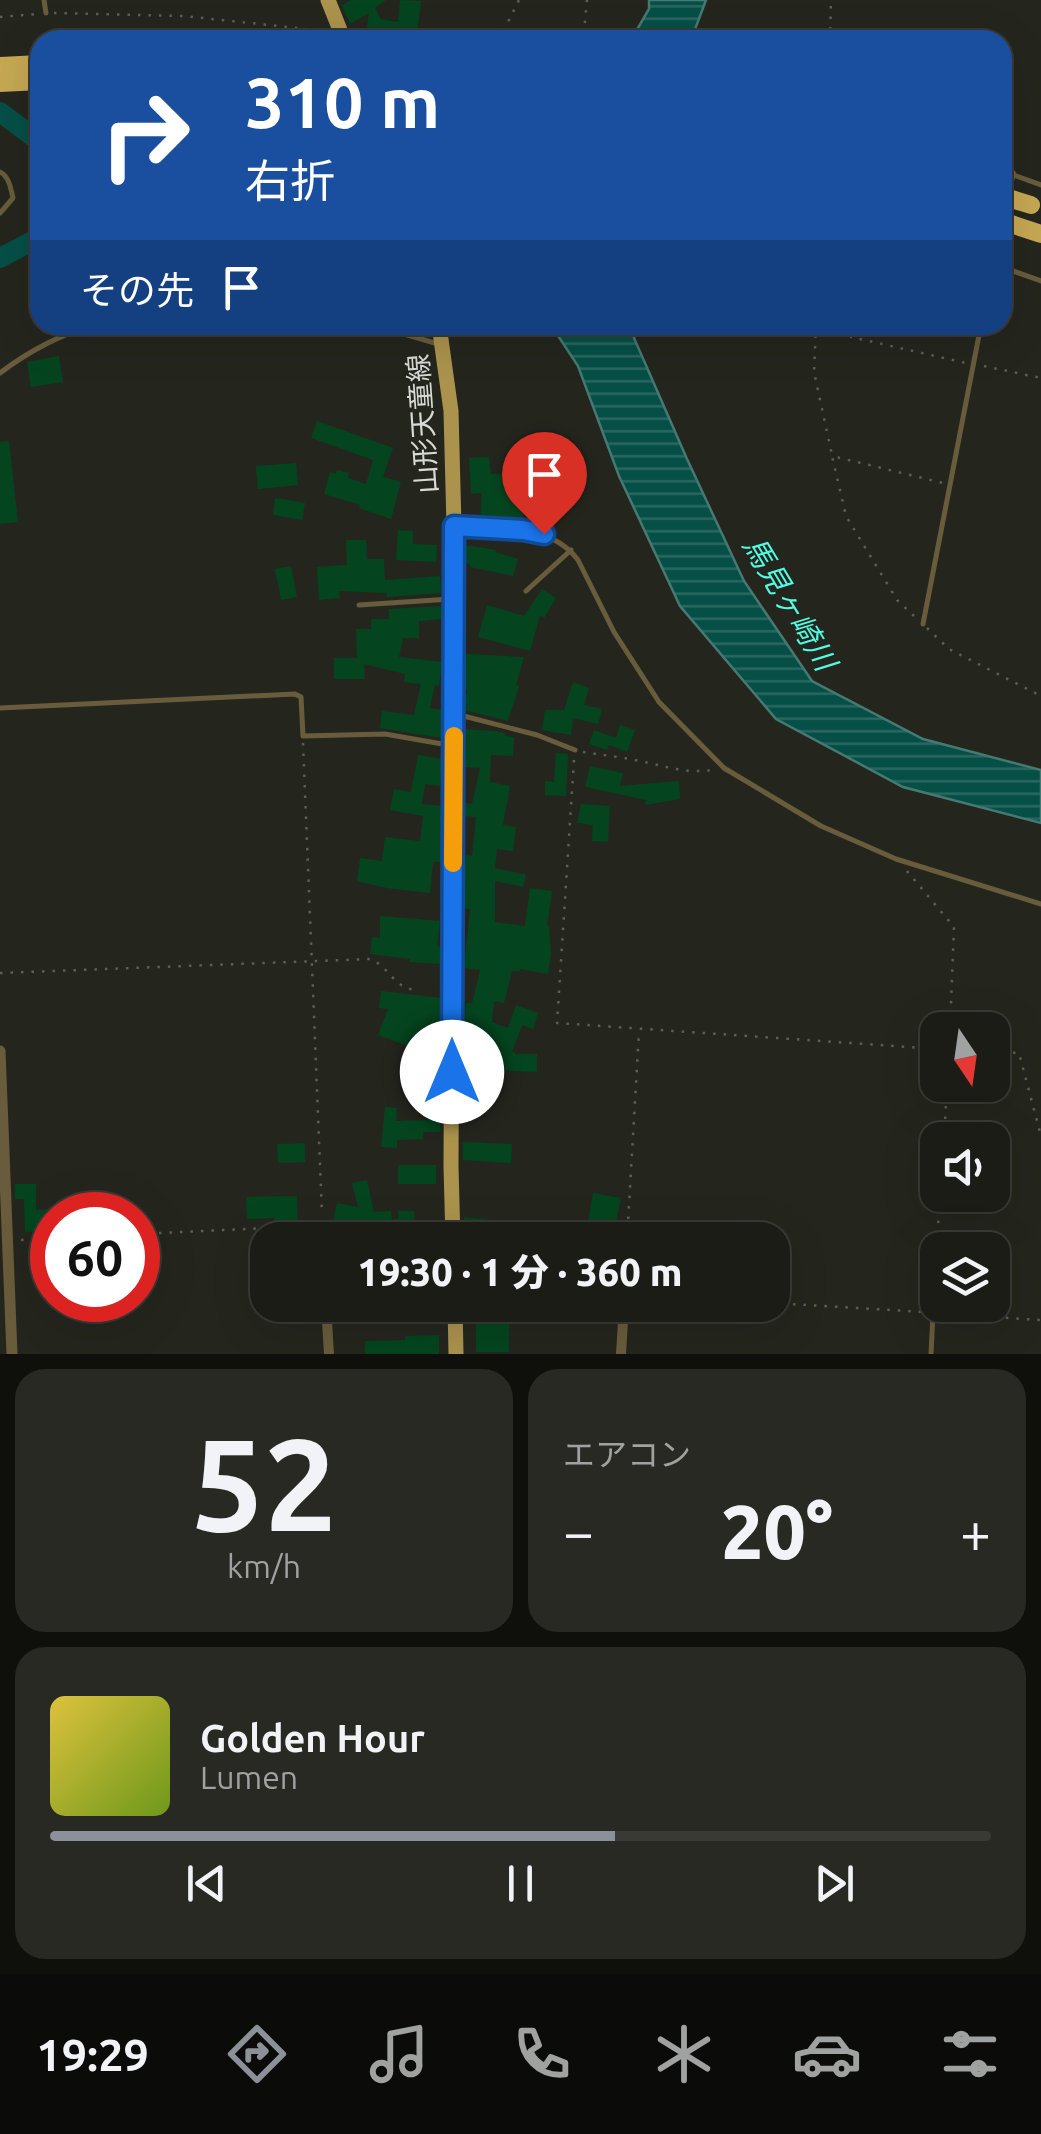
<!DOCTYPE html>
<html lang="ja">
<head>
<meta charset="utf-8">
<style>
  :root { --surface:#1b1c16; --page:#282923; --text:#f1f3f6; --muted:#a0a1a1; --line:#393a35; --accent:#8c9099 }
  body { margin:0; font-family:Ubuntu,"Noto Sans JP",sans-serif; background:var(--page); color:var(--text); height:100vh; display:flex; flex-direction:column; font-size:38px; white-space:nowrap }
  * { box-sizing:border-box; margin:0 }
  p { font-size:32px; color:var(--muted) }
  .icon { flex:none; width:55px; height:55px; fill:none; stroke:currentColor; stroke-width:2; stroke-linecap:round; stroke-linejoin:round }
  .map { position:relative; height:1354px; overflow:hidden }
  .side { display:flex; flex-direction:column; gap:15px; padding:15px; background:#0f0f0c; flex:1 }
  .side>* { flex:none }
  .top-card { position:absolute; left:30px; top:30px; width:982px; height:305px; border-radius:30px; box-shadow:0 10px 40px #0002,0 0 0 2px var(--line); background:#1a4fa0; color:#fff; overflow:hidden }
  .needle { width:65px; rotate:167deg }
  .tools { position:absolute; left:920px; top:1012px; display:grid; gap:20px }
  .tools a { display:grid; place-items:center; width:90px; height:90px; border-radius:20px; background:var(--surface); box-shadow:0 10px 40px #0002,0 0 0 2px var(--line); font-size:50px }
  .speed { position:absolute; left:30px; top:1192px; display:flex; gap:20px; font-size:50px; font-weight:700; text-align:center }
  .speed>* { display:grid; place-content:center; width:130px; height:130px; border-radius:50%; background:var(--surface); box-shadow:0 10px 40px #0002,0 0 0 2px var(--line); line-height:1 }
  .speed .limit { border:15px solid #d22; background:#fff; color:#111 }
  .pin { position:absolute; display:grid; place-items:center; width:85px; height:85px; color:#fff; margin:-102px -42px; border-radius:50% 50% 50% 0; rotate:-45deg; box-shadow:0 0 10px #0007 }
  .pin .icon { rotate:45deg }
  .me { position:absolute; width:110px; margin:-55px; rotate:0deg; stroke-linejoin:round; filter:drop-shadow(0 0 8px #0008) }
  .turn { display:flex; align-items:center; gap:35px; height:210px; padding:0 50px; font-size:45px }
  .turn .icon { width:130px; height:130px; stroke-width:2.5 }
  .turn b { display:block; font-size:70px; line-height:85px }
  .then { display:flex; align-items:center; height:95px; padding:0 50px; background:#0003; gap:20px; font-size:38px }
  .big { font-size:75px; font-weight:800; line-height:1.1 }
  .side .tile { flex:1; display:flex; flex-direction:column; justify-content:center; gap:15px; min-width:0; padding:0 35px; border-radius:30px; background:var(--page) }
  .side .dial { align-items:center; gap:0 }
  .dial b { font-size:130px; line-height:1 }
  .song { display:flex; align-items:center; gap:30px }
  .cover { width:120px; height:120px; border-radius:15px; background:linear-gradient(135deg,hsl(50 70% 55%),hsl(80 70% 35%)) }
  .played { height:10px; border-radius:5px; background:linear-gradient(90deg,var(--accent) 60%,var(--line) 60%) }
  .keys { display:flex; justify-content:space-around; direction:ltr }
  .heat { display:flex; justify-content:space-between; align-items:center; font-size:55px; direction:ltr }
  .side .tiles { flex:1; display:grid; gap:15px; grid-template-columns:1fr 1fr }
  .tile:last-child { grid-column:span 2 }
  .trip { position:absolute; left:250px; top:1222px; width:540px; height:100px; border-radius:30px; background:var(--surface); box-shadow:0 10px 40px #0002,0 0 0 2px var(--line); font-weight:800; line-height:100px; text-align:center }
  .tabs { display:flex; height:160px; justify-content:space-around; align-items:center; background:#0b0b09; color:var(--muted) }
  .tabs .icon { width:70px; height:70px }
  .tabs .active { color:var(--accent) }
  .tabs b { font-size:45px; color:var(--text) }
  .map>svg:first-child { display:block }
  .water { fill:url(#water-rules); stroke:#457971; stroke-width:2.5 }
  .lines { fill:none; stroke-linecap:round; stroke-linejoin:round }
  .river { stroke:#064f46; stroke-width:20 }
  .building { fill:#04451f }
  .minor-tunnel { stroke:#3f4139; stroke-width:10; stroke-dasharray:10 5; stroke-linecap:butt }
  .path { stroke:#5c5e57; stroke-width:2.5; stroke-dasharray:2.5 8; stroke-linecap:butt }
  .service { stroke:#685c3c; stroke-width:5 }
  .minor { stroke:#685c3c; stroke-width:10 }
  .tertiary { stroke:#685c3c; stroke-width:11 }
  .primary { stroke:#ab934d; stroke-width:15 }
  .motorway { stroke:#c6a853; stroke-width:18 }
  .motorway-bridge { stroke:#c6a853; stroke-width:18 }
  .route-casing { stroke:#114b97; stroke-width:25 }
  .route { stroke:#1a73e8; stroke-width:18 }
  .slow { stroke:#f59e0b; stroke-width:18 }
  .labels { text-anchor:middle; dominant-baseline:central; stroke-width:10; stroke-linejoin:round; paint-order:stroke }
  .street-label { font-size:28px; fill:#d8dad5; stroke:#24261e }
  .water-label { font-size:30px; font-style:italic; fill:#51fae2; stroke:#24261e }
</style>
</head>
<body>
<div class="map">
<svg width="1041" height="1354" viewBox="0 0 1041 1354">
  <defs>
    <pattern id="water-rules" width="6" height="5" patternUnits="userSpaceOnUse" patternTransform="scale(2.5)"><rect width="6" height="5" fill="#064f46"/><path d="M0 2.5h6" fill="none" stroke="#2a6860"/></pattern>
  </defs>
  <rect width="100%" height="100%" fill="#24261e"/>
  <path class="water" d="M649 0H706L691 40H631L649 9Z
    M551 325H633L634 338 687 459 744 581 812 681 923 739 1041 770V823L903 787 776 719 680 606 619 476 578 366Z"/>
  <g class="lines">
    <path class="river" d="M0 112 40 142
      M0 258 40 237"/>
  </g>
  <path class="building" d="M351 0H386L375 8 381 19 398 22 400 0 421 1 417 35 393 32 392 36 366 31 369 13 350 24 342 5Z
    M59 356 63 382 31 387 27 362Z
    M317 421 393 448 383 477 401 482 391 519 359 508 360 505 324 494 330 472 336 474 337 470 349 473 348 478 366 484 373 460 311 438Z
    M9 441 18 522 0 524V442Z
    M489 457 491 474H519V504L524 505 523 523 480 520 482 493 471 494 469 458Z
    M296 463 298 485 258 489 256 466Z
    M275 498 305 503 302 520 273 515Z
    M398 530 413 531V544L437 545 436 562 396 560Z
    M346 540H366L367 559H384L385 580 440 576 441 593 387 597V593L339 591 340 598 319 600 317 567 347 565Z
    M465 545 496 550 495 552 518 559 513 576 470 567V564L465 563Z
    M291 566 297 597 281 600 275 569Z
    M542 589 556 598 544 618 540 615 530 651 478 637 487 605 524 616Z
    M442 606V619L419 621V638H403L399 657 442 662 439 686 435 685 430 708 442 710V738L380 728 382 711 414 715 421 684 404 682 405 674 364 664 365 679H334V658H357L356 629H371V619H389V609Z
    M465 654 524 657 516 685 519 686 508 721 464 710 467 690H464Z
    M573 682 589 688 584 705 602 709 598 724 573 718 571 735 542 730 545 710H564Z
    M620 725 635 730 627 752 609 745 607 750 589 744 594 730 616 738Z
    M464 729 495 731 505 733V736L514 737 513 756 491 755 490 782 510 786 503 825 516 827 513 851 497 849 495 868 526 875 523 887 495 881V922L525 926 530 888 552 891 547 926H549L551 954 548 974 520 969V971H512L504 1003 494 1001 492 1022 508 1028 516 1005 538 1013 533 1029 522 1025 512 1052H515V1054H537V1072L483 1069 485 1046 463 1043 466 1003H472L480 970 464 968 470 909H463L464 874 466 855 472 856 476 817 464 816V803L472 804 480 768 464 767Z
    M556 753 568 754 566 796 545 795V781L554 782Z
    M418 755 442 759 440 786 425 784 422 804 441 806V862H433L430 893 387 888 357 881 360 858 382 861 385 837 420 841 423 816 390 810 394 789 411 792Z
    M590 766 623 773 620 786 679 781 680 799 645 805 646 800 585 787Z
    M581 804 610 806 608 842 592 841 593 825 577 823Z
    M380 916 440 921 437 946 441 947V964L409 962 410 959 370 954 372 937 380 938Z
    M381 991 441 998 438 1059 440 1060V1077L405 1073 408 1046 378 1035 388 1009 379 1008Z
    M385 1107 397 1108 396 1121 428 1120V1110H440V1132H423V1139L397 1140V1148L381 1147Z
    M463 1142 512 1144 511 1163 463 1160Z
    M305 1143V1162L278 1163 277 1144Z
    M398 1165H436V1184H398Z
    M367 1180 374 1212 391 1211 392 1220 398 1219V1211H414L415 1240H335V1222L333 1221 337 1203 358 1207 352 1183Z
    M15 1184H36V1210L52 1209V1231L25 1232 24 1199H15Z
    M593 1193 621 1198 615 1227 588 1222Z
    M297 1196 298 1240H275L274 1218 247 1219 246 1197Z
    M464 1217 492 1220 491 1222 528 1227 564 1238 563 1240 464 1237Z
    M466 1305H524V1321L509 1322V1352H476V1319H467Z
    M439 1335V1354H365V1341L405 1340V1336Z"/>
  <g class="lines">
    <path class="minor-tunnel" d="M1002 211 1009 181"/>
    <path class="path" d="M54 13 184 16 325 31
      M0 17 36 14
      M499 40 519 0
      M575 40 584 32 587 0
      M830 40 831 0
      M816 325 814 372 832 455
      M853 325 851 337 966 363
      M984 366 1041 378
      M914 616 897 600 846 516 832 456 943 483
      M927 628 949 649 1041 696
      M303 743 322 1214
      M583 752C602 755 621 757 640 761 664 766 687 774 712 770
      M574 760 557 1023 938 1049
      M907 871 954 927 950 1030
      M0 973 370 959C389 966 393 988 416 990
      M992 1052 1019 1053 1041 1136
      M944 1140 947 1085
      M138 1234 311 1226
      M21 1240 52 1238
      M627 1240 639 1032
      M772 1303 925 1312
      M933 1307 940 1195
      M943 1314 1041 1320"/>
    <path class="service" d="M44 0 46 13
      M0 172C9 176 11 189 13 198L0 213
      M1011 174 1041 185
      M1002 267 1041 281
      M374 325 438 344
      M0 373C29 351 59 335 94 325
      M459 526C501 529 550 523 578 560L614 632 659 702 724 768 821 826 896 859 1041 904
      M526 591 571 550
      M359 605 451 599
      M923 624 981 325
      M0 708 295 694 301 697 303 736 385 734 448 745
      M456 714 537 735 575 750
      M931 1354 933 1313"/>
    <path class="minor" d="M1009 181 1011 174
      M323 1225V1240
      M326 1305 329 1354
      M621 1354 624 1305"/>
    <path class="tertiary" d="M0 1051 12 1354"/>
    <path class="primary" d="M328 0 344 40
      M439 325 451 411 454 526 451 1167 453 1240
      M455 1305 456 1354"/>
    <path class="motorway" d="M0 66 40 64
      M0 83 40 81
      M1002 221 1041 234"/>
    <path class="motorway-bridge" d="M1002 196 1031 205"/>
  </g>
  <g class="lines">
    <defs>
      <path id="route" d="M452 1072 454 526 523 530 544 534"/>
    </defs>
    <use href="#route" class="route-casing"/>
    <use href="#route" class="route"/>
    <path class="slow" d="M453 863 454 736"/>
  </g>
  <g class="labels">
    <g class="street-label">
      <text transform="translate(422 424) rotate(-94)">山形天童線</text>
    </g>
    <g class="water-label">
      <text transform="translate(790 603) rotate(59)">馬見ヶ崎川</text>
    </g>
  </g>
</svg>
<div class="tools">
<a><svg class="needle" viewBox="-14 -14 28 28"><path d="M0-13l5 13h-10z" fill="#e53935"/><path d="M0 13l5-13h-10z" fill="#a0a1a1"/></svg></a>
<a><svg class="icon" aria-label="sound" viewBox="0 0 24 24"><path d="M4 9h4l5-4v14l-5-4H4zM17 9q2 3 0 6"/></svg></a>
<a><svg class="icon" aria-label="layers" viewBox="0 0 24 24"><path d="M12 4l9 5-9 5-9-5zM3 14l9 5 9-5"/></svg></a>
</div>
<div class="speed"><div class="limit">60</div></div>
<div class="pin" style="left:544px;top:534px;background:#d93025"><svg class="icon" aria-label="arrive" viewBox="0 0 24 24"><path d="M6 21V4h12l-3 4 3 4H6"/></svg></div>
<svg class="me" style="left:452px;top:1072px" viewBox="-20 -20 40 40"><circle r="19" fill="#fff"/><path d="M0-13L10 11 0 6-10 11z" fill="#1a73e8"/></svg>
<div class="trip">19:30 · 1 分 · 360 m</div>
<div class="top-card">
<div class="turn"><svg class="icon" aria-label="right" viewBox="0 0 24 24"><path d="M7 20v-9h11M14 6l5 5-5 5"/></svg><div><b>310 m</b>右折</div></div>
<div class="then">その先<svg class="icon" aria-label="arrive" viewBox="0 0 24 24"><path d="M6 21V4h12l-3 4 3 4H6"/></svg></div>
</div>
</div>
<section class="side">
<div class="tiles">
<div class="tile dial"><b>52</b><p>km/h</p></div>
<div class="tile"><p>エアコン</p>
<div class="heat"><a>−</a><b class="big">20°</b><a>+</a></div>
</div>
<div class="tile">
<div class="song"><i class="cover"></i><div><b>Golden Hour</b><p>Lumen</p></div></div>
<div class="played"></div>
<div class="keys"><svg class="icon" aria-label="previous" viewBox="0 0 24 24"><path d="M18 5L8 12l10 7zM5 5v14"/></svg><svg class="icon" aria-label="pause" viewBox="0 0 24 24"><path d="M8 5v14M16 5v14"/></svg><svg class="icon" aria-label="next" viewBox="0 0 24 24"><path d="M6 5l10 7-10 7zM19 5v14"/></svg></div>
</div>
</div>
</section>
<nav class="tabs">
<b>19:29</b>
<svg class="icon active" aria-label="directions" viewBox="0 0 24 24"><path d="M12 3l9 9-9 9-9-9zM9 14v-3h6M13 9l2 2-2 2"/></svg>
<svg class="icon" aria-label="music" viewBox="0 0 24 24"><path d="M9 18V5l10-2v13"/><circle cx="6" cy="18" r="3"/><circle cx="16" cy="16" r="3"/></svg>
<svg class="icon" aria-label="phone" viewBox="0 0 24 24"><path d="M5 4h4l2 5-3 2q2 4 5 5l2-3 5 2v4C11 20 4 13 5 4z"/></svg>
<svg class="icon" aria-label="climate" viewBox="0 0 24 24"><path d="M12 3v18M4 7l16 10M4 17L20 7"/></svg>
<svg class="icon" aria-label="car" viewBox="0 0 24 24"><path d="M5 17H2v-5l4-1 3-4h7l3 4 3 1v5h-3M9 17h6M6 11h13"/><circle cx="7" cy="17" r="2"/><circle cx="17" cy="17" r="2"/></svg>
<svg class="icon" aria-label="filters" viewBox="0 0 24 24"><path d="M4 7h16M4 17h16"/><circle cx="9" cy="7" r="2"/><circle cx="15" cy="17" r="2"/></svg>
</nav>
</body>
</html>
